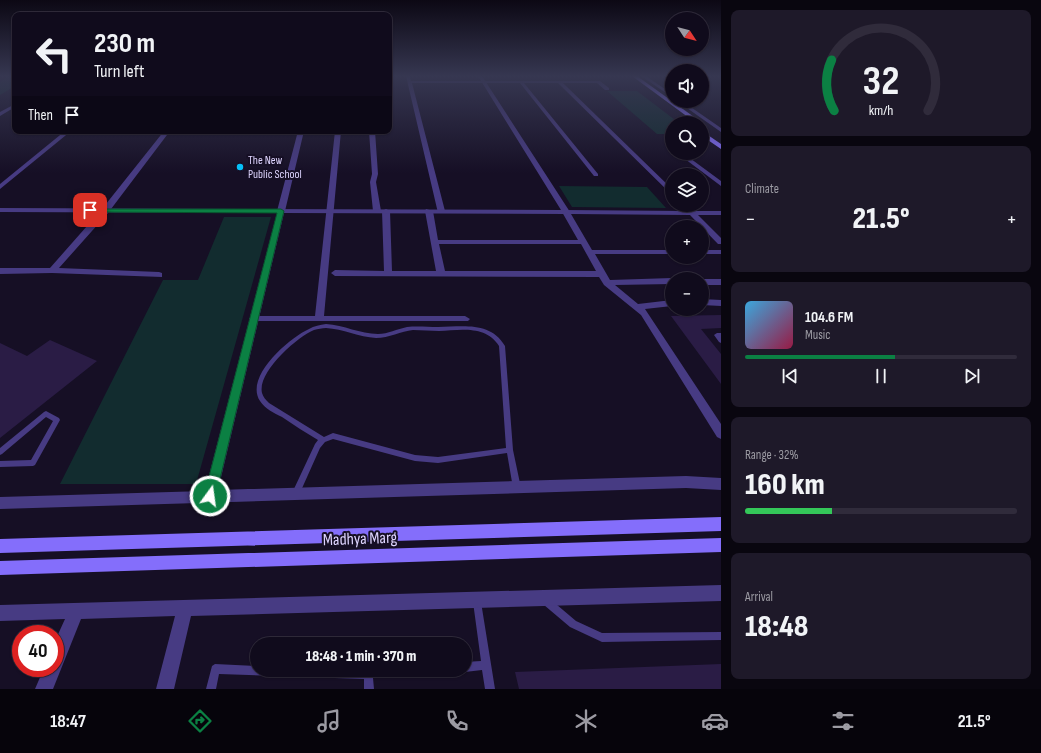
<!DOCTYPE html>
<html lang="en">
<head>
<meta charset="utf-8">
<style>
  :root { --surface:#100b1c; --page:#1e1929; --text:#f1f3f6; --muted:#9c9ba3; --line:#302b3b; --accent:#0b8043 }
  body { margin:0; font-family:"Sofia Sans Condensed",sans-serif; background:var(--page); color:var(--text); height:100vh; display:flex; flex-direction:column; font-size:15px; white-space:nowrap }
  * { box-sizing:border-box; margin:0 }
  p { font-size:13px; color:var(--muted) }
  .icon { flex:none; width:22px; height:22px; fill:none; stroke:currentColor; stroke-width:2; stroke-linecap:round; stroke-linejoin:round }
  .map { position:relative; flex:1; overflow:hidden }
  .side { display:flex; flex-direction:column; gap:10px; padding:10px; background:#09060f; width:320px }
  .side>* { flex:none }
  .top-card { position:absolute; left:12px; top:12px; width:380px; height:122px; border-radius:8px; box-shadow:0 1px 3px #0004,0 0 0 1px var(--line); background:#100b1c; color:var(--text); overflow:hidden }
  .needle { width:26px; rotate:126deg }
  .controls { position:absolute; left:665px; top:12px; display:grid; gap:8px }
  .controls a { display:grid; place-items:center; width:44px; height:44px; border-radius:50%; background:var(--surface); box-shadow:0 1px 3px #0004,0 0 0 1px var(--line); font-size:20px }
  .speed { position:absolute; left:12px; top:625px; display:flex; gap:8px; font-size:20px; font-weight:700; text-align:center }
  .speed>* { display:grid; place-content:center; width:52px; height:52px; border-radius:50%; background:var(--surface); box-shadow:0 1px 3px #0004,0 0 0 1px var(--line); line-height:1 }
  .speed .limit { border:6px solid #d22; background:#fff; color:#111 }
  .pin { position:absolute; display:grid; place-items:center; width:34px; height:34px; color:#fff; margin:-17px; border-radius:8px; box-shadow:0 2px 6px #0006 }
  .me { position:absolute; width:44px; margin:-22px; rotate:14deg; stroke-linejoin:round; filter:drop-shadow(0 0 3px #0008) }
  .turn { display:flex; align-items:center; gap:14px; height:84px; padding:0 16px; font-size:18px }
  .turn .icon { width:52px; height:52px; stroke-width:2.5 }
  .turn b { display:block; font-size:28px; line-height:34px }
  .then { display:flex; align-items:center; height:38px; padding:0 16px; background:#0003; gap:8px; font-size:15px }
  .big { font-size:30px; font-weight:800; line-height:1.1 }
  .side .card { flex:1; display:flex; flex-direction:column; justify-content:center; gap:6px; min-width:0; padding:0 14px; border-radius:8px; background:var(--page) }
  .side .dial { align-items:center; gap:0 }
  .dial svg { height:104px; overflow:visible; fill:none; stroke:var(--line); stroke-width:7; stroke-linecap:round; text-anchor:middle }
  .dial text { fill:var(--text); stroke:none }
  .song { display:flex; align-items:center; gap:12px }
  .cover { width:48px; height:48px; border-radius:6px; background:linear-gradient(135deg,hsl(200 70% 55%),hsl(340 70% 35%)) }
  .played { height:4px; border-radius:2px; background:linear-gradient(90deg,var(--accent) 55%,var(--line) 55%) }
  .keys { display:flex; justify-content:space-around; direction:ltr }
  .heat { display:flex; justify-content:space-between; align-items:center; font-size:22px; direction:ltr }
  .charge { height:6px; border-radius:3px; background:linear-gradient(90deg,#34c759 32%,var(--line) 0) }
  .trip { position:absolute; left:250px; top:637px; width:222px; height:40px; border-radius:20px; background:var(--surface); box-shadow:0 1px 3px #0004,0 0 0 1px var(--line); font-weight:800; line-height:40px; text-align:center }
  .menu { display:flex; height:64px; justify-content:space-around; align-items:center; background:#06040b; color:var(--muted) }
  .menu .icon { width:28px; height:28px }
  .menu .current { color:var(--accent) }
  .menu b { font-size:18px; color:var(--text) }
  main { display:flex; flex:1; min-height:0 }
  .map>svg:first-child { display:block }
  .green { fill:#122c2f }
  .building { fill:#2a1c45 }
  .lines { fill:none; stroke-linecap:round; stroke-linejoin:round }
  .service { fill:#473b83; fill-rule:evenodd }
  .minor { fill:#473b83; fill-rule:evenodd }
  .tertiary { fill:#473b83; fill-rule:evenodd }
  .secondary { fill:#846efb; fill-rule:evenodd }
  .route { fill:#0b8043; stroke:#07532c }
  .poi-dot { fill:#06c0f8; stroke:#160f25; stroke-width:1.5 }
  .labels { text-anchor:middle; dominant-baseline:central; stroke-width:4; stroke-linejoin:round; paint-order:stroke }
  .far-poi-label { font-size:12px; fill:#ded4fe; stroke:#160f25; text-anchor:start }
  .near-street-label { font-size:17px; fill:#ded4fe; stroke:#160f25 }
</style>
</head>
<body>
<main>
<div class="map">
<svg width="721" height="689" viewBox="0 0 721 689">
  <rect width="100%" height="100%" fill="#160f25"/>
  <path class="green" d="M9 76H15V86L0 95V82Z
    M607 91H637L679 123H672V134H657Z
    M559 186 647 187 666 208 572 207Z
    M224 217H271L196 484H60L163 280H198Z"/>
  <path class="building" d="M721 315V328L701 329 721 354V384L671 316Z
    M50 340 97 361 0 438V343L27 356Z
    M721 664V689H519L515 672Z"/>
  <g class="lines">
    <path class="service" d="M326 324C344 325 360 334 378 334 388 334 397 329 407 327 417 326 428 327 438 327 463 327 490 321 505 346L513 450 521 488 520 490 517 491 514 490 513 488 507 453 438 463 415 461 333 439 325 442 320 448 299 495 296 496 293 495 292 493 293 491 315 444 318 440C306 433 294 425 282 417 274 413 265 409 260 401 244 377 289 338 309 329 314 326 320 325 326 324ZM326 328C343 329 359 337 376 338 389 338 401 331 413 330 422 330 430 331 439 331 460 330 486 325 499 346L506 448 438 457 415 455 333 433 324 437 269 403C266 400 263 397 262 393 257 372 297 337 314 330 318 329 322 328 326 328Z
      M717 333H721V343L719 342 714 335Z
      M46 411 59 418 60 420 35 465 33 466 0 467V461L31 460 53 421 46 417 2 454 0 455V448L44 412Z
      M477 598 480 599 481 602 495 689H485L482 670 465 672 462 670H465V662L481 661 473 602 474 599Z
      M547 598 550 599 576 621 602 633 721 632V640L602 642 570 627 544 605 543 602 544 599Z
      M215 664 257 666V670H425L423 673 420 675 373 678 374 689H364V679L219 674 216 689H206L212 666Z"/>
    <path class="minor" d="M406 76H410L411 81H600L609 88V90H605L597 83H563L672 189V195L558 83H524L598 174V176H594L520 83H412L445 211 438 213Z
      M641 76H646L672 94V97Z
      M677 101H682L721 128V132Z
      M15 104V107L0 116V112Z
      M164 131H170L108 213 59 268 159 272 162 273V277L52 273 0 274V268H50L102 209Z
      M298 131H304L285 211 281 213 277 211Z
      M335 131H341L324 316H465L470 319 468 321H251L249 319 251 317 254 316H315Z
      M369 131H375L378 174 376 182 381 211 377 213 373 211 370 182 372 174Z
      M687 156 721 181V186L685 159V157Z
      M681 205H688L694 211H721V215H698L721 238V244H718L690 215 571 214 592 250H672V254H595L610 280 672 278 674 279H672V284L615 285 638 304 672 300V306L645 309 721 424V439L717 437 641 315 604 285 599 277 335 276 331 273 335 270 384 271 382 211 386 209 390 211 392 271H436L425 211 426 209 433 211 438 240H578L562 212 563 210 686 211ZM439 244H581L596 271H445Z
      M702 250H721V254H702Z
      M702 279H721V285H702Z
      M702 299 721 300V306L702 305Z
      M721 585V601L191 616 174 689H156L175 616 81 619 53 689H35L44 668H55V641L65 619 0 621V605Z"/>
    <path class="tertiary" d="M478 76H482L570 212 566 214 284 213 218 490 686 476 721 478V490L686 488 0 509V497L205 491 277 213 0 212V208L561 210Z
      M65 131H71L0 189V184Z"/>
    <path class="secondary" d="M637 76 701 122 702 123H696L632 76Z
      M702 131 721 144V149L702 136Z
      M721 517V531L0 553V539Z
      M721 538V552L0 575V561Z"/>
  </g>
  <linearGradient id="sky" x2="0" y2="1"><stop stop-color="#0c0814"/><stop offset="0.44" stop-color="#363751"/><stop offset="1" stop-color="#363751" stop-opacity="0"/></linearGradient>
  <rect width="721" height="173" fill="url(#sky)"/>
  <path class="route" d="M88 209H281L284 211 215 500 210 502 206 500 204 496 277 213 90 212H88Z"/>
  <circle class="poi-dot" cx="240" cy="167" r="4"/>
  <g class="labels">
    <g class="far-poi-label">
      <text x="248" y="160">The New<tspan x="248" dy="14">Public School</tspan></text>
    </g>
    <g class="near-street-label">
      <text transform="translate(360 539) rotate(-2)">Madhya Marg</text>
    </g>
  </g>
</svg>
<div class="controls">
<a><svg class="needle" viewBox="-14 -14 28 28"><path d="M0-13l5 13h-10z" fill="#e53935"/><path d="M0 13l5-13h-10z" fill="#9c9ba3"/></svg></a>
<a><svg class="icon" aria-label="sound" viewBox="0 0 24 24"><path d="M4 9h4l5-4v14l-5-4H4zM17 9q2 3 0 6"/></svg></a>
<a><svg class="icon" aria-label="search" viewBox="0 0 24 24"><circle cx="10" cy="10" r="6"/><path d="M15 15l6 6"/></svg></a>
<a><svg class="icon" aria-label="layers" viewBox="0 0 24 24"><path d="M12 4l9 5-9 5-9-5zM3 14l9 5 9-5"/></svg></a>
<a>+</a>
<a>−</a>
</div>
<div class="speed"><div class="limit">40</div></div>
<div class="pin" style="left:90px;top:210px;background:#d93025"><svg class="icon" aria-label="arrive" viewBox="0 0 24 24"><path d="M6 21V4h12l-3 4 3 4H6"/></svg></div>
<svg class="me" style="left:210px;top:496px" viewBox="-20 -20 40 40"><circle r="17" fill="#0b8043" stroke="#fff" stroke-width="3"/><path d="M0-11L8 9 0 5-8 9z" fill="#fff"/></svg>
<div class="trip">18:48 · 1 min · 370 m</div>
<div class="top-card">
<div class="turn"><svg class="icon" aria-label="left" viewBox="0 0 24 24"><path d="M17 20v-9H6M10 6l-5 5 5 5"/></svg><div><b>230 m</b>Turn left</div></div>
<div class="then">Then<svg class="icon" aria-label="arrive" viewBox="0 0 24 24"><path d="M6 21V4h12l-3 4 3 4H6"/></svg></div>
</div>
</div>
<section class="side">
<div class="card dial"><svg viewBox="0 0 100 80">
<path d="M14 69A42 42 0 1 1 86 69"/>
<path d="M14 69A42 42 0 0 1 12 30" stroke="#0b8043"/>
<text x="50" y="56" font-size="32" font-weight="700">32</text>
<text x="50" y="72" font-size="11">km/h</text>
</svg></div>
<div class="card"><p>Climate</p>
<div class="heat"><a>−</a><b class="big">21.5°</b><a>+</a></div>
</div>
<div class="card">
<div class="song"><i class="cover"></i><div><b>104.6 FM</b><p>Music</p></div></div>
<div class="played"></div>
<div class="keys"><svg class="icon" aria-label="previous" viewBox="0 0 24 24"><path d="M18 5L8 12l10 7zM5 5v14"/></svg><svg class="icon" aria-label="pause" viewBox="0 0 24 24"><path d="M8 5v14M16 5v14"/></svg><svg class="icon" aria-label="next" viewBox="0 0 24 24"><path d="M6 5l10 7-10 7zM19 5v14"/></svg></div>
</div>
<div class="card"><p>Range · 32%</p><b class="big">160 km</b><div class="charge"></div></div>
<div class="card"><p>Arrival</p><b class="big">18:48</b></div>
</section>
</main>
<nav class="menu">
<b>18:47</b>
<svg class="icon current" aria-label="directions" viewBox="0 0 24 24"><path d="M12 3l9 9-9 9-9-9zM9 14v-3h6M13 9l2 2-2 2"/></svg>
<svg class="icon" aria-label="music" viewBox="0 0 24 24"><path d="M9 18V5l10-2v13"/><circle cx="6" cy="18" r="3"/><circle cx="16" cy="16" r="3"/></svg>
<svg class="icon" aria-label="phone" viewBox="0 0 24 24"><path d="M5 4h4l2 5-3 2q2 4 5 5l2-3 5 2v4C11 20 4 13 5 4z"/></svg>
<svg class="icon" aria-label="climate" viewBox="0 0 24 24"><path d="M12 3v18M4 7l16 10M4 17L20 7"/></svg>
<svg class="icon" aria-label="car" viewBox="0 0 24 24"><path d="M5 17H2v-5l4-1 3-4h7l3 4 3 1v5h-3M9 17h6M6 11h13"/><circle cx="7" cy="17" r="2"/><circle cx="17" cy="17" r="2"/></svg>
<svg class="icon" aria-label="filters" viewBox="0 0 24 24"><path d="M4 7h16M4 17h16"/><circle cx="9" cy="7" r="2"/><circle cx="15" cy="17" r="2"/></svg>
<b>21.5°</b>
</nav>
</body>
</html>
